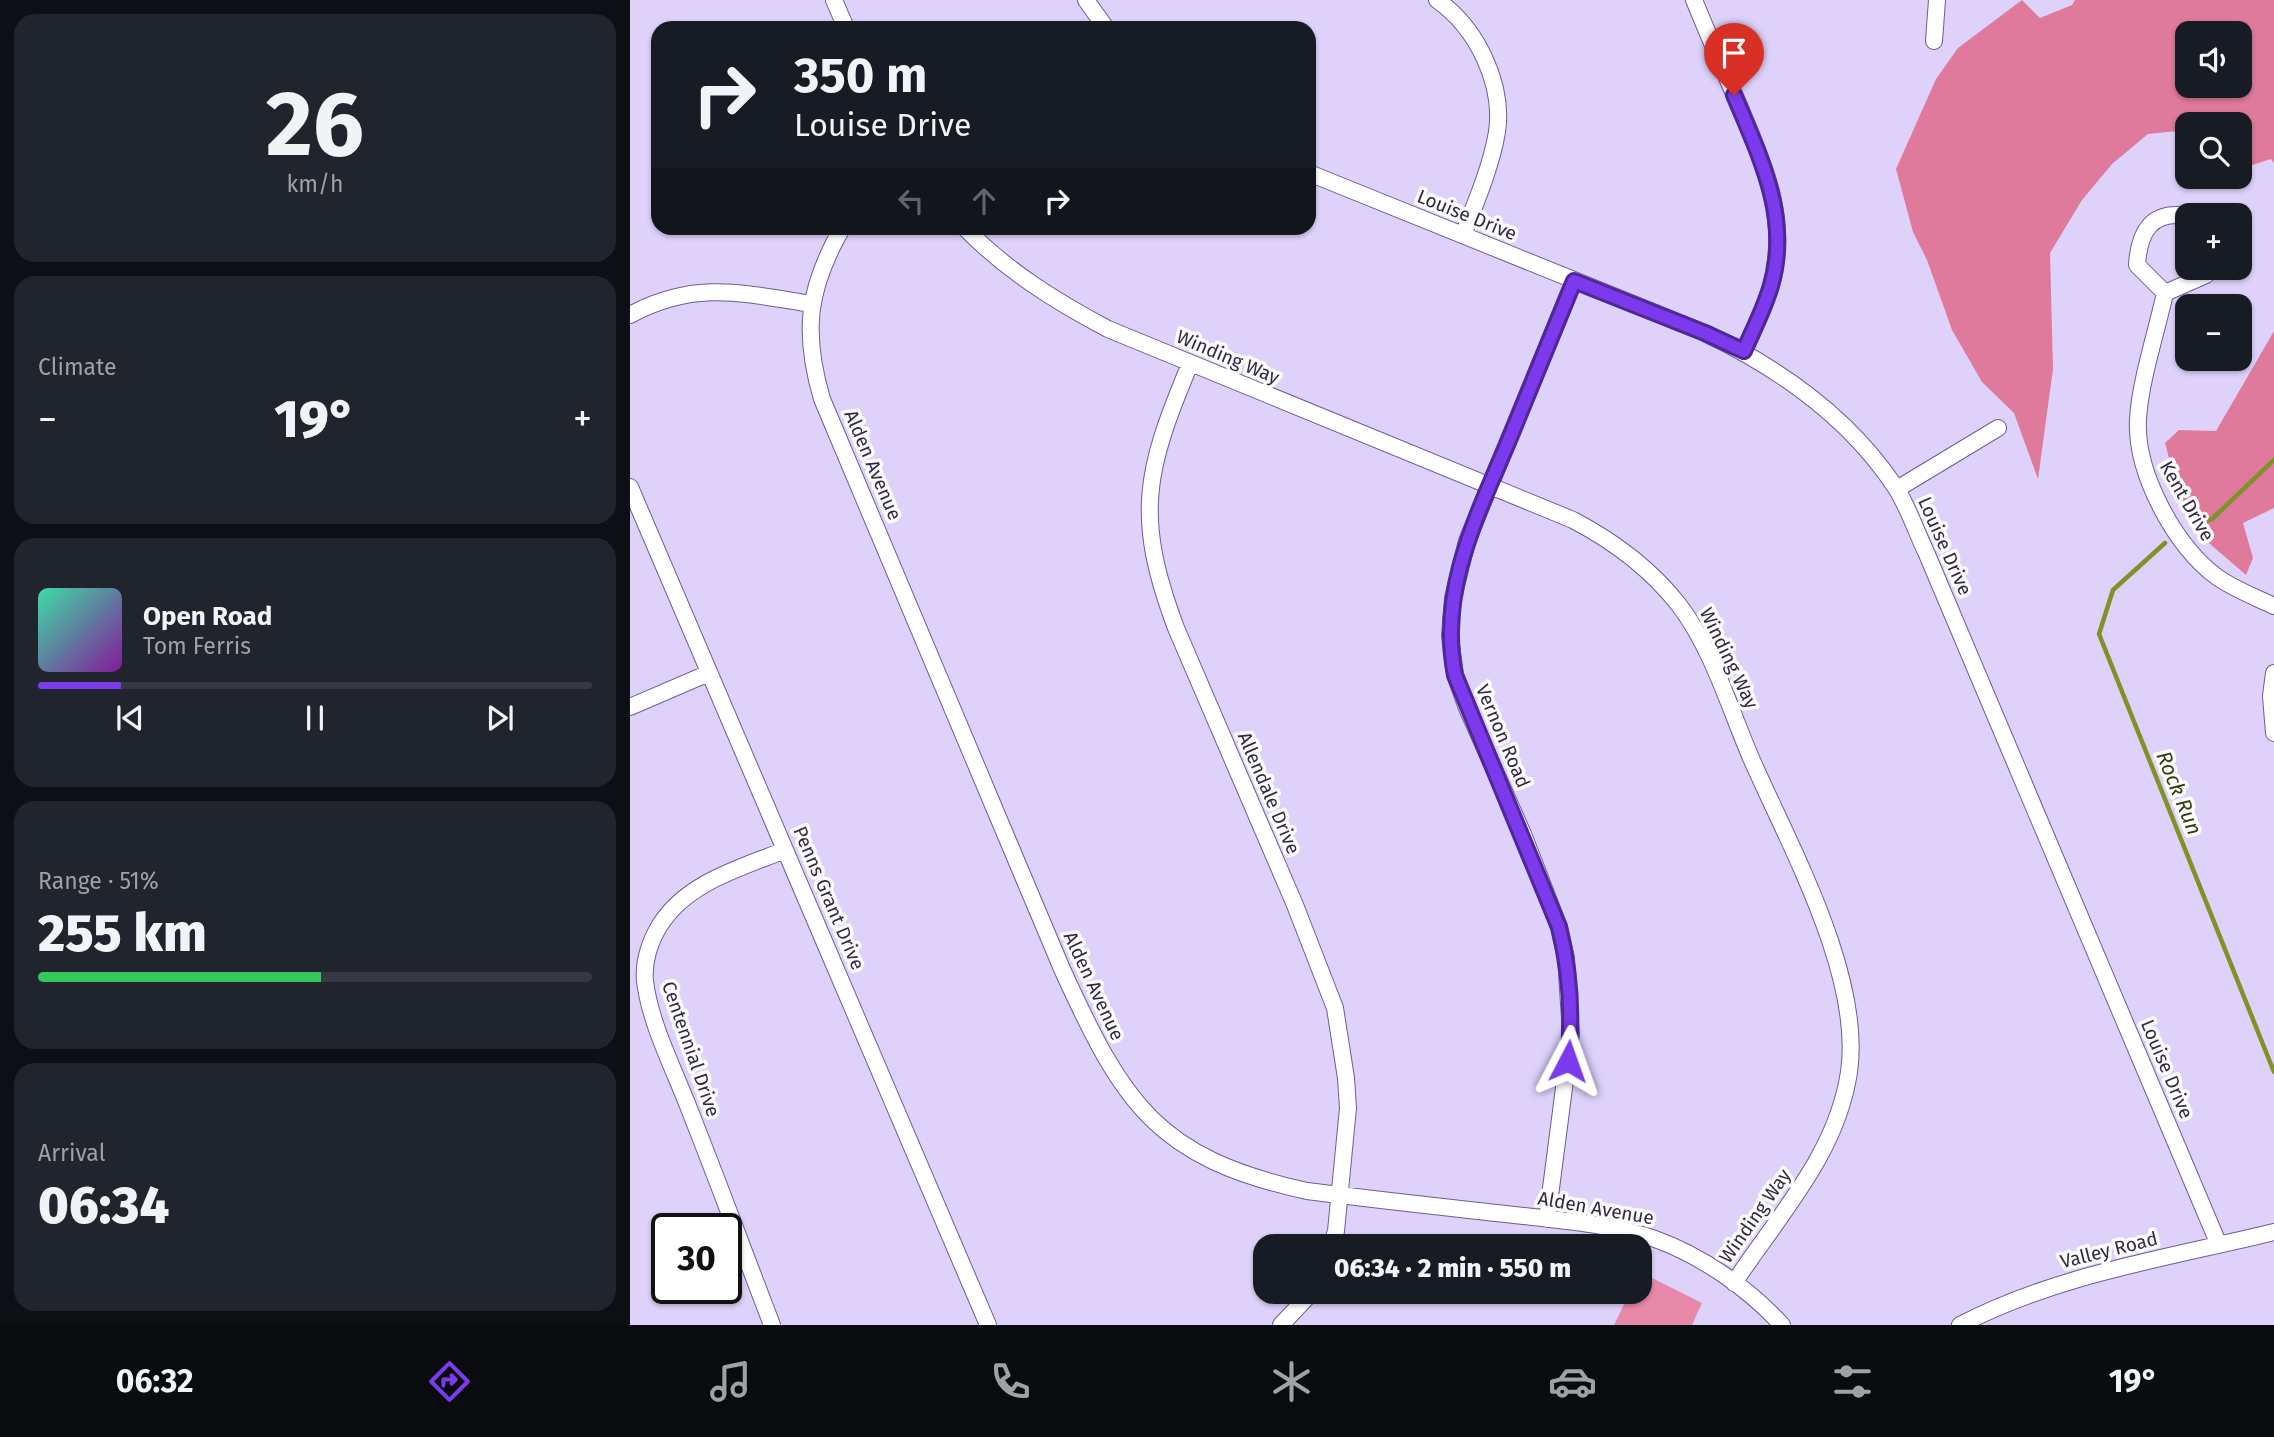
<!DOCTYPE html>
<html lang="en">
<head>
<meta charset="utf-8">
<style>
  :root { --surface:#171b24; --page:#20242c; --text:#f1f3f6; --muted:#9ea1a6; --line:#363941; --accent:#7c3aed }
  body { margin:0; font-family:"Fira Sans",sans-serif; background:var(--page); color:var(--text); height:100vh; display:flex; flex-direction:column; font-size:26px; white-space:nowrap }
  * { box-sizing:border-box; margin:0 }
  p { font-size:23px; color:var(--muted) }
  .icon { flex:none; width:38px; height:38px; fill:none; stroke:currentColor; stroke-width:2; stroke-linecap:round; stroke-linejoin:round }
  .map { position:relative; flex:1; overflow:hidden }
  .panel { display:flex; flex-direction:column; gap:14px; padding:14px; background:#0d0f14; width:630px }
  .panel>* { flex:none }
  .top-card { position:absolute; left:21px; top:21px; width:665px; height:214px; border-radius:21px; box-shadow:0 2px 5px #0004; background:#171b24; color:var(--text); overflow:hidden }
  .fabs { position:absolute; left:1545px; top:21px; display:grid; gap:14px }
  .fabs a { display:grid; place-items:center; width:77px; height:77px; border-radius:14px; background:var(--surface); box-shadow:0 2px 5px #0004; font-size:35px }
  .speed { position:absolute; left:21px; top:1213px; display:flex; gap:14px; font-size:35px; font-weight:700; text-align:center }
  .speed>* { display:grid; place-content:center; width:91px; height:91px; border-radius:50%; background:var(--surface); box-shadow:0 2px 5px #0004; line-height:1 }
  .speed .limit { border:4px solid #111; border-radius:10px; background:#fff; color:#111 }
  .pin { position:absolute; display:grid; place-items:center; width:60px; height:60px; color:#fff; margin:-72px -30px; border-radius:50% 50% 50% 0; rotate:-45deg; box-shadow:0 0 7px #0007 }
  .pin .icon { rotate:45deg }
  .me { position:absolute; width:77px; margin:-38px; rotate:4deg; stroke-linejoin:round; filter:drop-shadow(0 0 5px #0008) }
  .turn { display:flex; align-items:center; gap:24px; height:147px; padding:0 28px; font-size:32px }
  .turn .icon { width:91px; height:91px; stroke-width:2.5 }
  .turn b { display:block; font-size:49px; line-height:60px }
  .lanes { display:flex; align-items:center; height:66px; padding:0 28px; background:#0003; justify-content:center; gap:35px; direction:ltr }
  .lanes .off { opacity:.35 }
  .big { font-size:52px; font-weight:800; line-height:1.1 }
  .panel .widget { flex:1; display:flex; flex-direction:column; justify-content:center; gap:10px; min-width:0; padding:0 24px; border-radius:21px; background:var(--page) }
  .panel .dial { align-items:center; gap:0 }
  .dial b { font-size:91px; line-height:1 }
  .song { display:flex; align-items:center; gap:21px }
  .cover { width:84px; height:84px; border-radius:10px; background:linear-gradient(135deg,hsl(160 70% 55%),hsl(290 70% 35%)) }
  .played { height:7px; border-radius:4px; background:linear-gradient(90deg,var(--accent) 15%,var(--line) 15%) }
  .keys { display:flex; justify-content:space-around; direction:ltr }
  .heat { display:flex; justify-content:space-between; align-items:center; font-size:38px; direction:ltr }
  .charge { height:10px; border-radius:5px; background:linear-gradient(90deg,#34c759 51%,var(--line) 0) }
  .trip { position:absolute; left:623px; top:1234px; width:399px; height:70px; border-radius:21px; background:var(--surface); box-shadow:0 2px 5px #0004; font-weight:800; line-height:70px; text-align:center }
  .tab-bar { display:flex; height:112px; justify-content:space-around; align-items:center; background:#090b0e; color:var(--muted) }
  .tab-bar .icon { width:49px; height:49px }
  .tab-bar .active { color:var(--accent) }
  .tab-bar b { font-size:32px; color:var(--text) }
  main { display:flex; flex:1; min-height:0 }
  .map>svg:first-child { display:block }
  .green { fill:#e78aa9 }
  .forest { fill:#df7a9d; fill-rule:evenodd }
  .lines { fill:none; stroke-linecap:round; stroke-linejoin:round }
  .stream { stroke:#809227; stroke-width:4.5 }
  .street-casing { stroke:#705b98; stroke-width:18 }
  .street { stroke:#fff; stroke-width:16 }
  .route-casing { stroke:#51269a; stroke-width:18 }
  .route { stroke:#7c3aed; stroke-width:12 }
  .labels { text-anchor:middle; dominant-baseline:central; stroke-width:7; stroke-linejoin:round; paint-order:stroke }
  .street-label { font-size:19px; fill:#312842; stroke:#fbfbfb }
  .water-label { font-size:21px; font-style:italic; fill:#343b11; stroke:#fbfbfb }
</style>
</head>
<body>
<main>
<section class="panel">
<div class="widget dial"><b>26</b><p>km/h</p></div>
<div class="widget"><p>Climate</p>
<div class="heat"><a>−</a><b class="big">19°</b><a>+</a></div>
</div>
<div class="widget">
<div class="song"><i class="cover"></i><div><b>Open Road</b><p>Tom Ferris</p></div></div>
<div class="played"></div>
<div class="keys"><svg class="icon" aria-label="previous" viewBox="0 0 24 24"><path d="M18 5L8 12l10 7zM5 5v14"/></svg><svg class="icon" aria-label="pause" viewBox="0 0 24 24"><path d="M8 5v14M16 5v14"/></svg><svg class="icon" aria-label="next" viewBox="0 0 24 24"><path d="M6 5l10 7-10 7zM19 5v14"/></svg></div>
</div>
<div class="widget"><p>Range · 51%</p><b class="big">255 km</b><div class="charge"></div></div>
<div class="widget"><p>Arrival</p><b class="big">06:34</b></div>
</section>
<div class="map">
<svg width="1644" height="1325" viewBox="0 0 1644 1325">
  <rect width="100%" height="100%" fill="#ded2fb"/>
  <path class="green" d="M1010 1272 1072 1303 1062 1325H984L1000 1292H1010Z"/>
  <path class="forest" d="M1392 0 1410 18 1442 5 1445 0H1644V163L1641 159 1610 169V124H1558L1557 130 1518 134 1482 164 1452 200 1420 253 1423 369 1408 479 1384 413 1352 382 1322 330 1297 260 1283 232 1266 169 1306 79 1328 48ZM1558 33H1610V86H1558Z
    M1644 331V508L1613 523 1623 558 1616 575 1565 531 1546 484 1535 443 1549 430 1586 431Z"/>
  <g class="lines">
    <path class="stream" d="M1567 524 1582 519 1644 460
      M1535 543 1483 590 1469 634 1644 1072"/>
    <defs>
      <path id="street" d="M204 0 216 28
        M456 0 476 28
        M807 0C847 28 874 84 867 132 861 167 846 202 833 235
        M1064 0C1078 34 1093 69 1108 103 1130 156 1155 207 1145 266 1141 296 1126 324 1114 351
        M1304 41 1307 0
        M679 173 1075 333C1151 369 1219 417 1266 488 1278 507 1286 531 1296 552L1589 1245
        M212 228C178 288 172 331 192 399L432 969C493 1103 526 1158 677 1191 746 1200 815 1207 884 1215 930 1220 981 1224 1025 1239 1072 1256 1118 1288 1152 1325
        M335 228C377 271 425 301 478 329L943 520C985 542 1020 568 1049 605 1083 650 1099 707 1121 758 1159 845 1233 976 1219 1072 1207 1154 1148 1216 1104 1283
        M1535 293C1527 330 1510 382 1508 419 1505 472 1544 545 1587 577 1604 589 1625 597 1644 606
        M1535 293 1507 265C1509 232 1521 210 1558 216
        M1535 293 1576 275 1579 268
        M0 315C65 280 112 293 181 304
        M560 364C515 471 504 516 546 628L665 905 705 1008 716 1078 718 1108 706 1231 701 1246
        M0 487 358 1325
        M1267 489 1368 428
        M1644 673 1641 696 1644 733
        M0 707 79 673
        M917 1219 941 1034 936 958 929 927 893 834 837 708 825 675 820 636 823 598 837 541 944 281
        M142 1325C114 1252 87 1179 58 1106 43 1067 20 1023 15 981 13 962 20 941 30 925 57 882 111 868 155 850
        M651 1325 682 1292
        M1330 1325C1428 1274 1538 1258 1644 1232"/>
    </defs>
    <use href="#street" class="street-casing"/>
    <use href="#street" class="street"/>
  </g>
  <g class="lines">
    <defs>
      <path id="route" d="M938 1061C943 1015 940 971 929 927L825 675C808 591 847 516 879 440 901 387 922 334 944 281L1075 333 1114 351C1123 330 1134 309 1141 286 1161 218 1130 157 1104 95"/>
    </defs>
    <use href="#route" class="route-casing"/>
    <use href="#route" class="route"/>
  </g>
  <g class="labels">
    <g class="street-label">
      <text transform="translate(837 215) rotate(22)">Louise Drive</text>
      <text transform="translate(598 357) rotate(23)">Winding Way</text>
      <text transform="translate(243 465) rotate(67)">Alden Avenue</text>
      <text transform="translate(1557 501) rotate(60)">Kent Drive</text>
      <text transform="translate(1315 546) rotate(66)">Louise Drive</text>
      <text transform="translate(1099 658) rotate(64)">Winding Way</text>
      <text transform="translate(873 736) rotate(67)">Vernon Road</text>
      <text transform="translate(639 793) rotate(67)">Allendale Drive</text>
      <text transform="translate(199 898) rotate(67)">Penns Grant Drive</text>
      <text transform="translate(464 986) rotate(65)">Alden Avenue</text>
      <text transform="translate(61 1049) rotate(71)">Centennial Drive</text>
      <text transform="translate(1537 1069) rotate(67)">Louise Drive</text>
      <text transform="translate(966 1208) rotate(10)">Alden Avenue</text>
      <text transform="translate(1125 1216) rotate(-55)">Winding Way</text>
      <text transform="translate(1479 1250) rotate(-14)">Valley Road</text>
    </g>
    <g class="water-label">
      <text transform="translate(1549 793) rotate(68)">Rock Run</text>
    </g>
  </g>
</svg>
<div class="fabs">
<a><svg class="icon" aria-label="sound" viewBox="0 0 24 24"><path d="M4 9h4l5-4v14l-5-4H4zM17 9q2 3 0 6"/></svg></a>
<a><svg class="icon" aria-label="search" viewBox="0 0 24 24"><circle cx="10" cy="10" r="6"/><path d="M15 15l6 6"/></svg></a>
<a>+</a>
<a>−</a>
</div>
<div class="speed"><div class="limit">30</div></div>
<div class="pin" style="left:1104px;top:95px;background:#d93025"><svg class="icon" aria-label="arrive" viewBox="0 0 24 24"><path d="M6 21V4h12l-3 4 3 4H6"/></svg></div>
<svg class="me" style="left:938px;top:1061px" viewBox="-20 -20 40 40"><path d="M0-17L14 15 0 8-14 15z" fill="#7c3aed" stroke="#fff" stroke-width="4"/></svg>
<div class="trip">06:34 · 2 min · 550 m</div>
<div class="top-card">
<div class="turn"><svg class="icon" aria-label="right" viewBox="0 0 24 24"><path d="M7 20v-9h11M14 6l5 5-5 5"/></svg><div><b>350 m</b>Louise Drive</div></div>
<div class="lanes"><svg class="icon off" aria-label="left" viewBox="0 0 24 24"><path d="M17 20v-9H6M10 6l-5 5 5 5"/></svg><svg class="icon off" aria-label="ahead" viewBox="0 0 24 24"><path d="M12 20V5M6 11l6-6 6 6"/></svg><svg class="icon" aria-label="right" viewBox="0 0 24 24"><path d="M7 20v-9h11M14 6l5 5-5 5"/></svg></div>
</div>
</div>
</main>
<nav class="tab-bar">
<b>06:32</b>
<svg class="icon active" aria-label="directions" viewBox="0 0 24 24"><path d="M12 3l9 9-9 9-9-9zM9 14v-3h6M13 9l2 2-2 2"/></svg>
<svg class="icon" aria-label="music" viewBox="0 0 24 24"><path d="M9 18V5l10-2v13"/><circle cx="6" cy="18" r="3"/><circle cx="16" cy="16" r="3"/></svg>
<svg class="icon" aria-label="phone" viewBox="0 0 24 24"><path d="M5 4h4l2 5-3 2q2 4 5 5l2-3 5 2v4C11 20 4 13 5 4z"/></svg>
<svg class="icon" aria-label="climate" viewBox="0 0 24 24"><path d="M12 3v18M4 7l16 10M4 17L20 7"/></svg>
<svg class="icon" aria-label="car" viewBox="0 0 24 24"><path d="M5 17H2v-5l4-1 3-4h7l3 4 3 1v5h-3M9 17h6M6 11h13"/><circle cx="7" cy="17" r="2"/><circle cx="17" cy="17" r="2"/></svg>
<svg class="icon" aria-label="filters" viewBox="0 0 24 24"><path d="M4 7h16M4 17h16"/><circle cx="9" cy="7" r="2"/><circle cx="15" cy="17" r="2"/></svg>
<b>19°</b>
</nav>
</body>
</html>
